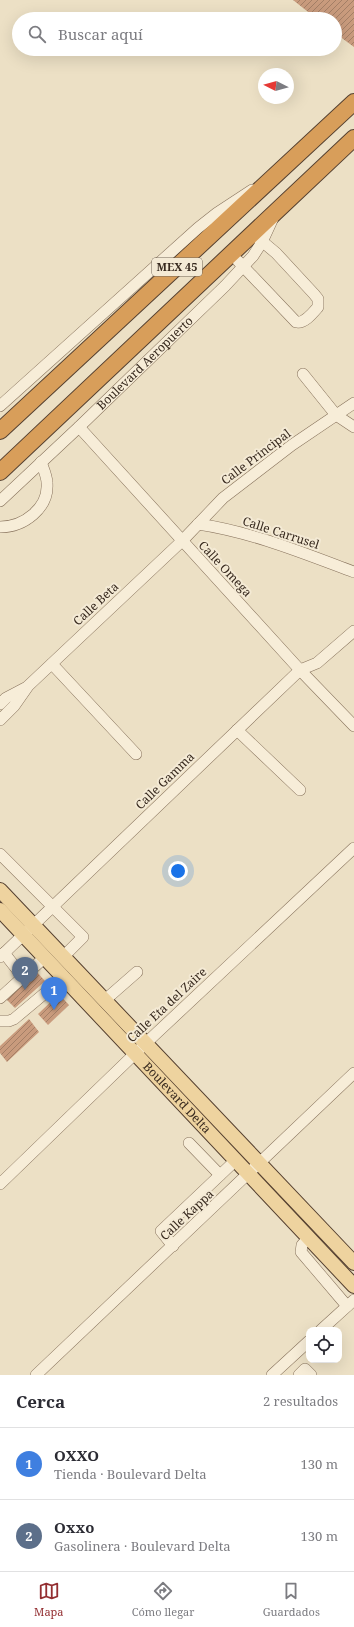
<!DOCTYPE html>
<html lang="es">
<meta charset="utf-8">
<style>
body{margin:0;font-family:"Noto Serif",serif;background:#f7f7f7;color:#2b2b33}
.controls{position:absolute;right:12px;bottom:12px;display:grid;overflow:hidden;border-radius:8px;box-shadow:0 4px 16px #0002}
.controls button{width:36px;height:36px;display:grid;place-items:center;padding:0;border:0;border-bottom:1px solid #e1e1e2;background:#fff;color:#2b2b33;font:20px sans-serif}
.compass{position:absolute;left:258px;top:68px;width:36px;height:36px;border-radius:50%;background:#fff;box-shadow:0 4px 16px #0002;rotate:276deg}
.you{position:absolute;left:178px;top:871px;width:14px;height:14px;margin:-10px;border:3px solid #fff;border-radius:50%;background:#1a73e8;box-shadow:0 0 0 6px #1a73e833}
.badge{display:grid;place-items:center;width:26px;height:26px;border-radius:50%;background:#932e31;color:#fff;font-size:13px;font-weight:700}
.pin{position:absolute;translate:-50% -33px;filter:drop-shadow(0 1px 2px #0008)}
.pin::after{content:'';position:absolute;top:21px;width:14px;height:12px;background:inherit;clip-path:polygon(0 0,100% 0,50% 100%)}
.list{margin:0;padding:0;list-style:none}
h2{display:flex;justify-content:space-between;align-items:center;height:52px;margin:0;padding:0 16px;font-size:17px}
h2 small{font-size:13px;font-weight:400;color:#7c7c81}
.list li{display:grid;grid-template-columns:26px 1fr auto;gap:12px;align-items:center;box-sizing:border-box;height:72px;padding:0 16px;border-top:1px solid #e1e1e2}
.list b{display:block;font-size:15px;white-space:nowrap}
.list p{margin:0;font-size:13px;white-space:nowrap;color:#7c7c81}
.list em{font-size:13px;font-style:normal;color:#7c7c81}
.icon{flex:none;width:22px;height:22px;fill:none;stroke:currentColor;stroke-width:2;stroke-linecap:round;stroke-linejoin:round}
.map{position:relative;flex:none;width:354px;height:1375px;overflow:hidden}
.search{position:absolute;background:#fff;box-shadow:0 4px 16px #0002;left:12px;right:12px;top:12px;height:44px;display:flex;align-items:center;gap:10px;box-sizing:border-box;padding:0 14px;border-radius:22px;color:#7c7c81;font-size:15px}
.sheet{height:196px;background:#fff}
nav{display:flex;justify-content:space-around;align-items:center;box-sizing:border-box;height:56px;border-top:1px solid #e1e1e2;background:#fff;font-size:11px;color:#7c7c81}
nav a{display:grid;justify-items:center;gap:2px}
nav .on{color:#932e31}
.map>svg:first-child{display:block}
</style>
<div class="map">
<svg width="354" height="1375" viewBox="0 0 354 1375">
<defs>
<pattern id="building-hatch" width="6" height="6" patternUnits="userSpaceOnUse"><rect width="6" height="6" fill="#c99b7d"/><path d="M-1 1l2-2M0 6l6-6M5 7l2-2" fill="none" stroke="#a47f66"/></pattern>
</defs>
<rect width="100%" height="100%" fill="#ece0c5"/>
<!-- building -->
<g fill="url(#building-hatch)">
<polygon points="293,0 354,0 354,47 335,33 335,19 317,19"/>
<polygon points="36,971 45,981 15,1008 6,999"/>
<polygon points="59,994 69,1005 48,1025 38,1014"/>
<polygon points="29,1019 39,1032 7,1062 0,1053 0,1046"/>
</g>
<g fill="none" stroke-linecap="round" stroke-linejoin="round">
<defs>
<g id="minor">
<path d="M238 261 296 322C304 324 312 314 318 307V299L314 294 276 253 257 237"/>
<polyline points="303,374 336,415 354,427"/>
<polyline points="0,406 198,228 217,213 252,190"/>
<polyline points="79,427 300,670 354,726"/>
<path id="s1" d="M0 501 79 427 225 286 253 256 262 242 274 216"/>
<path d="M198 524C252 532 303 553 354 572"/>
<path d="M0 527C24 527 49 508 47 483 47 476 43 468 41 462"/>
<polyline points="52,664 136,754"/>
<polyline points="0,704 6,698 25,688"/>
<polyline points="0,720 14,706 28,686 182,541 223,498 292,445 354,403"/>
<polyline points="237,730 300,790"/>
<polyline points="0,854 83,937 64,956"/>
<polyline points="4,953 23,977"/>
<polyline points="0,957 300,670 317,663 354,631"/>
<polyline points="0,998 44,958"/>
<polyline points="105,1000 137,972"/>
<polyline points="0,1021 9,1021 14,1019 63,978"/>
<polyline points="189,1143 220,1175"/>
<polyline points="0,1184 146,1043 354,848"/>
<polyline points="309,1237 302,1245 301,1252 347,1306"/>
<polyline points="173,1246 161,1231 236,1160"/>
<polyline points="321,1330 354,1300"/>
<polyline points="36,1375 354,1073"/>
<polyline points="272,1375 309,1341"/>
<polyline points="299,1375 305,1369 311,1375"/>
</g>
<g id="major">
<polyline points="0,890 354,1263"/>
<path id="s2" d="M0 910 354 1286"/>
</g>
<g id="highway">
<polyline points="0,431 354,102"/>
<polyline points="0,472 354,138"/>
</g>
</defs>
<!-- minor casing -->
<use href="#minor" stroke="#87725c" stroke-width="12"/>
<!-- major casing -->
<use href="#major" stroke="#554030" stroke-width="16"/>
<!-- highway casing -->
<use href="#highway" stroke="#554030" stroke-width="18"/>
<!-- minor -->
<use href="#minor" stroke="#f7edd8" stroke-width="11"/>
<!-- major -->
<use href="#major" stroke="#eed39f" stroke-width="14"/>
<!-- highway -->
<use href="#highway" stroke="#d89e5a" stroke-width="16"/>
</g>
<g text-anchor="middle" stroke-width="4" stroke-linejoin="round" paint-order="stroke">
<!-- shield labels -->
<rect fill="#f4ead5" stroke="#706456" stroke-width="1" x="152" y="258" width="50" height="18" rx="3"/>
<g font-size="11" font-weight="bold" fill="#382a1f">
<text x="177" y="271">MEX 45</text>
</g>
<!-- street labels -->
<g font-size="12" fill="#382a1f" stroke="#f4ead5">
<text dy="4" stroke="none"><textPath href="#s1" startOffset="200">Boulevard Aeropuerto</textPath></text>
<text transform="translate(256 457) rotate(-37)" y="4">Calle Principal</text>
<text transform="translate(281 533) rotate(18)" y="4">Calle Carrusel</text>
<text transform="translate(225 569) rotate(47)" y="4">Calle Omega</text>
<text transform="translate(96 604) rotate(-43)" y="4">Calle Beta</text>
<text transform="translate(165 781) rotate(-44)" y="4">Calle Gamma</text>
<text transform="translate(167 1005) rotate(-43)" y="4">Calle Eta del Zaire</text>
<text dy="4" stroke="none"><textPath href="#s2" startOffset="258">Boulevard Delta</textPath></text>
<text transform="translate(187 1215) rotate(-43)" y="4">Calle Kappa</text>
</g>
</g>
</svg>
<div class="controls">
<button><svg class="icon" aria-label="locate" viewBox="0 0 24 24"><circle cx="12" cy="12" r="6"/><path d="M12 2v4M12 18v4M2 12h4M18 12h4"/></svg></button>
</div>
<svg class="compass" viewBox="-18 -18 36 36"><path d="M0-13l5 13h-10z" fill="#e53935"/><path d="M0 13l5-13h-10z" fill="#7c7c81"/></svg>
<div class="you"></div>
<div class="pin badge" style="left:54px;top:1010px;background:#3f7fe0">1</div>
<div class="pin badge" style="left:25px;top:990px;background:#5c6f8a">2</div>
<div class="search"><svg class="icon" aria-label="search" viewBox="0 0 24 24"><circle cx="10" cy="10" r="6"/><path d="M15 15l6 6"/></svg>Buscar aquí</div>
</div>
<section class="sheet">
<h2>Cerca<small>2 resultados</small></h2>
<ul class="list">
<li><span class="badge" style="background:#3f7fe0">1</span><div><b>OXXO</b><p>Tienda · Boulevard Delta</p></div><em>130 m</em></li>
<li><span class="badge" style="background:#5c6f8a">2</span><div><b>Oxxo</b><p>Gasolinera · Boulevard Delta</p></div><em>130 m</em></li>
</ul>
</section>
<nav>
<a class="on"><svg class="icon" aria-label="map" viewBox="0 0 24 24"><path d="M3 6l6-2 6 2 6-2v14l-6 2-6-2-6 2zM9 4v14M15 6v14"/></svg>Mapa</a>
<a><svg class="icon" aria-label="directions" viewBox="0 0 24 24"><path d="M12 3l9 9-9 9-9-9zM9 14v-3h6M13 9l2 2-2 2"/></svg>Cómo llegar</a>
<a><svg class="icon" aria-label="saved" viewBox="0 0 24 24"><path d="M7 4h10v16l-5-4-5 4z"/></svg>Guardados</a>
</nav>
